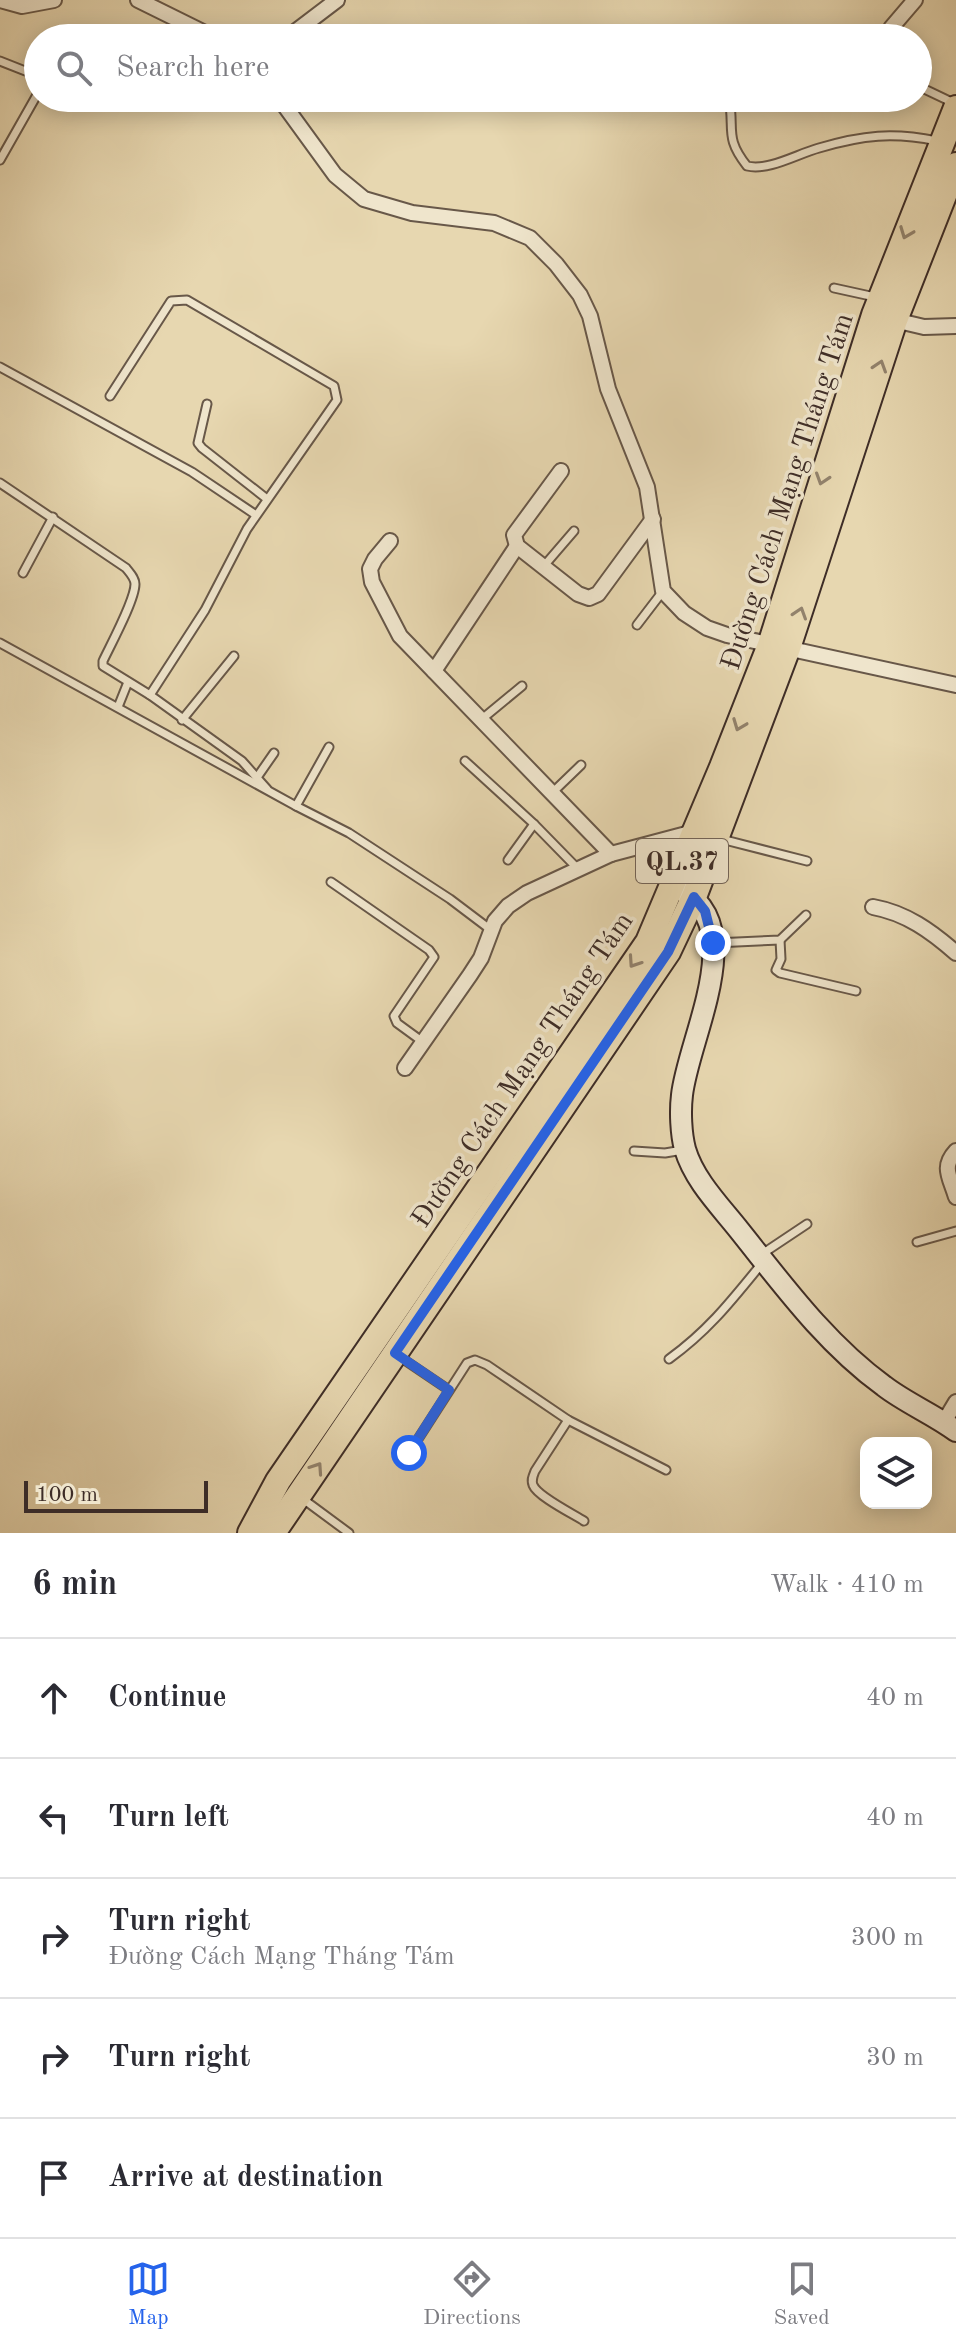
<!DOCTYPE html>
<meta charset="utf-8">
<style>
body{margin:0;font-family:"Old Standard TT",serif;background:#f7f7f7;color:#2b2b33}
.controls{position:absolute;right:24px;bottom:24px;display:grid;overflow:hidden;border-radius:16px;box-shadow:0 4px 20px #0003}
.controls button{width:72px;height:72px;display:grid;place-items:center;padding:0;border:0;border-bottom:2px solid #e1e1e2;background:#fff;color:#2b2b33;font:40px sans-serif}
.scale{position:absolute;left:24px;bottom:20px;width:184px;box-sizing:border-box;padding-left:8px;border:4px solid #3e2d27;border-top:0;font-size:22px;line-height:28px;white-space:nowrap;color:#3e2d27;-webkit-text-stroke:6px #efe5cc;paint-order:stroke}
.stop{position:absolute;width:24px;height:24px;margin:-18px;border:6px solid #2563eb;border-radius:50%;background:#fff}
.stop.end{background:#2563eb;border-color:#fff;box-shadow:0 2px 8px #0008}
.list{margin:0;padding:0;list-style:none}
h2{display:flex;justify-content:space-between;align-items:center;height:104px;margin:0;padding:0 32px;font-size:34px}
h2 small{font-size:26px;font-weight:400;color:#7c7c81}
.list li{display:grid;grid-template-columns:52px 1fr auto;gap:24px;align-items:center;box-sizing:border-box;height:120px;padding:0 32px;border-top:2px solid #e1e1e2}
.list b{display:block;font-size:30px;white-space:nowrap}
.list p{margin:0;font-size:26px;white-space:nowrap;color:#7c7c81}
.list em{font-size:26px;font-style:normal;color:#7c7c81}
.icon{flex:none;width:44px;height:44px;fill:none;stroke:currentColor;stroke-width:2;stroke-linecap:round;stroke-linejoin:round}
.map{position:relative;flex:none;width:956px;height:1533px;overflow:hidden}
.search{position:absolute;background:#fff;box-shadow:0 4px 20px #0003;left:24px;right:24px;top:24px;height:88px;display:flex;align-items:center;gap:20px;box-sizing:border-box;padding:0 28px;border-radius:44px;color:#7c7c81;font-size:30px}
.sheet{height:704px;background:#fff}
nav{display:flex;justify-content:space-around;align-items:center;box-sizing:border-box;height:112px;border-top:2px solid #e1e1e2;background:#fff;font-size:22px;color:#7c7c81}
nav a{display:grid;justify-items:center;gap:4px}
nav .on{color:#2563eb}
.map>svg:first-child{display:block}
</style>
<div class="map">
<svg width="956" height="1533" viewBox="0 0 956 1533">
<rect width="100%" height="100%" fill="#e7d7b0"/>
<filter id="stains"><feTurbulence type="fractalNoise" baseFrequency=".0025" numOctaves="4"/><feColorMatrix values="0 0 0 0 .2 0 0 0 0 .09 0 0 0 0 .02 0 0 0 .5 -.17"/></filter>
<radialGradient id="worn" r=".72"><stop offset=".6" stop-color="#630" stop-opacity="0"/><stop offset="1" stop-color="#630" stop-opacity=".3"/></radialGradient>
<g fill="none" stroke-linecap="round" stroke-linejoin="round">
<defs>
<g id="service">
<polyline points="0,61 38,76"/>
<polyline points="918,86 956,104"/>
<path d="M729 98C735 130 724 137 747 166 769 171 797 154 819 148 863 135 893 132 937 141"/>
<polyline points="0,160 38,93"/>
<polyline points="834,288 875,297"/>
<polyline points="0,367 192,472 256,515"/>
<polyline points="110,396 171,301 187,300 334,386 337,400 247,529 205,610 150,695"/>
<polyline points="207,404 198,443 202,448 267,499"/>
<path d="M0 483 126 568C130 573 135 578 135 584 135 600 111 644 103 661V666L150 695 242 761 267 789"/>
<polyline points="543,567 574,531"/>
<polyline points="23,573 53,517"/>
<polyline points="637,625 663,591"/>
<polyline points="0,643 296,806 349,833 450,899 491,930"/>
<polyline points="118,707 128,682"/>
<polyline points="482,719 522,686"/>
<polyline points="182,720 234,656"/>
<polyline points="465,761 534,824 578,869"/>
<polyline points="258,776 274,753"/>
<polyline points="553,792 581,765"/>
<polyline points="296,806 329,747"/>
<polyline points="721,839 807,861"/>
<polyline points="508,860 534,824"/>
<polyline points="331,882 429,950 434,957 394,1016 397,1023 423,1042"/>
<polyline points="780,940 781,959 776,970 780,973 856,991"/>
<polyline points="715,943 780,940 806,915"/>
<polyline points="634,1151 665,1153 683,1150"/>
<polyline points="917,1242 956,1231"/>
<polyline points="762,1254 807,1224"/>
<polyline points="400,1357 449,1390"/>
<path d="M669 1359C709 1330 732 1300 763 1262"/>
<path d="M568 1420 535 1471C533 1476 531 1480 533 1485 537 1496 573 1514 584 1521"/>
<polyline points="409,1453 467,1363 475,1360 487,1365 568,1420 666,1470"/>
<polyline points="303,1499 349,1533"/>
</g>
<g id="minor">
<polyline points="0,0 22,6 54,0"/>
<polyline points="138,0 215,38"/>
<polyline points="891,28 915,0"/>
<polyline points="287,38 337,0"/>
<polyline points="279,98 335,175 364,199 412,213 494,223 530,238 556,264 580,295 590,316 608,389 647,487 663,591 684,613 707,628 727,635 956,685"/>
<polyline points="890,319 924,327 956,326"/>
<polyline points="561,471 514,535 517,546 578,594 589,598 598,594 653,519"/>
<polyline points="390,541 375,559 370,569 372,582 400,636 611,854"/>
<polyline points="434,671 517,546"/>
<path d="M873 907C906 913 931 931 956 953"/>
<polyline points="405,1068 470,975 481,958 495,921 508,906 527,893 611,854 694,832"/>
<path d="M956 1151C941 1167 950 1177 956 1197"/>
<polyline points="944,1422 956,1402"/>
</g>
<path id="secondary" d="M683 891C749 929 688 1039 682 1095 680 1111 681 1134 685 1149 694 1180 720 1206 739 1230 783 1285 826 1344 884 1386 906 1403 933 1414 956 1431"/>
<g id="primary">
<polyline points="250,1533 278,1481 648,942 722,767 770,645 874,315 956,108"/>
<polyline points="273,1533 668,952 694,897 788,648 895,320 956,165"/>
</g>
</defs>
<!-- service casing -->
<use href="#service" stroke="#685849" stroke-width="11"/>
<!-- minor casing -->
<use href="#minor" stroke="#685849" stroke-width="18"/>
<!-- secondary casing -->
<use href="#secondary" stroke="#3e2d27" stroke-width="24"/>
<!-- primary casing -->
<use href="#primary" stroke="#3e2d27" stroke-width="28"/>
<!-- service -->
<use href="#service" stroke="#efe5cc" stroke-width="7"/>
<!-- minor -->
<use href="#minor" stroke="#efe5cc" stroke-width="14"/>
<!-- secondary -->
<use href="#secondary" stroke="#efe5cc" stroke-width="20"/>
<!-- primary -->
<use href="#primary" stroke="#e7d7b0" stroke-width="24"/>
</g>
<!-- one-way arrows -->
<defs><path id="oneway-chevron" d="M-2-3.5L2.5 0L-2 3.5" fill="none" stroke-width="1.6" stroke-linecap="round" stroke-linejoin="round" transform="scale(2)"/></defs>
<g stroke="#92826c">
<use href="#oneway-chevron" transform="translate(906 233) rotate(111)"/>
<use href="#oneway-chevron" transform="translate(880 366) rotate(-72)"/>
<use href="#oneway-chevron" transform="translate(822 479) rotate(108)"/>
<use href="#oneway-chevron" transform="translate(800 613) rotate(-72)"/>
<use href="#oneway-chevron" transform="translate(739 725) rotate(111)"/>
<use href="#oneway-chevron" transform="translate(634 962) rotate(124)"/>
<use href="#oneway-chevron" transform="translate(317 1468) rotate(-56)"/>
</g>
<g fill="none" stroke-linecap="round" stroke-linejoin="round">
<!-- route -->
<polyline stroke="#2563eb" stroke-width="10" points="409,1453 449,1390 395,1353 668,952 694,897 705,911 713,943"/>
</g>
<g text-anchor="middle" stroke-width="7" stroke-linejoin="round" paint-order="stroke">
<!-- shield labels -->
<rect fill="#efe5cc" stroke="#736458" stroke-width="2" x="636" y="839" width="92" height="44" rx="6"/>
<g font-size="26" font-weight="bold" fill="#3e2d27">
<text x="682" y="870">QL.37</text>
</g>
<!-- street labels -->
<g font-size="28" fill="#3e2d27" stroke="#efe5cc">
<text transform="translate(786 491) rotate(-72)" y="10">Đường Cách Mạng Tháng Tám</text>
<text transform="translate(521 1069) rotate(-56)" y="10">Đường Cách Mạng Tháng Tám</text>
</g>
</g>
<rect width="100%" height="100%" filter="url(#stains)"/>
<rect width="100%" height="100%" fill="url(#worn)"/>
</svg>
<div class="controls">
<button><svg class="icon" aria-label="layers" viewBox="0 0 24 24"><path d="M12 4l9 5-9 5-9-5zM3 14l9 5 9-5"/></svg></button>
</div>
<div class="scale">100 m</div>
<div class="stop" style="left:409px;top:1453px"></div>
<div class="stop end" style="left:713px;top:943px"></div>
<div class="search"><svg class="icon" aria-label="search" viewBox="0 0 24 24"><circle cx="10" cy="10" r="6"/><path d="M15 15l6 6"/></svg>Search here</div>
</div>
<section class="sheet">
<h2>6 min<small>Walk · 410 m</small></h2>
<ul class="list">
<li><svg class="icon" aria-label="ahead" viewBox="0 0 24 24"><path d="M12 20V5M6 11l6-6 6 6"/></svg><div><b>Continue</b></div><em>40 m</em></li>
<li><svg class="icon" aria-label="left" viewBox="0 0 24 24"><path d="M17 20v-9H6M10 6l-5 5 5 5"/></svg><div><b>Turn left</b></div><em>40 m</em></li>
<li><svg class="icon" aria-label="right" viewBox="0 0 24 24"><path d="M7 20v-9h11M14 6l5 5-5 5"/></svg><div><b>Turn right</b><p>Đường Cách Mạng Tháng Tám</p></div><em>300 m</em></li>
<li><svg class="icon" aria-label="right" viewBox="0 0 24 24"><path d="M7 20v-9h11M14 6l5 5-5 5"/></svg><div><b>Turn right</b></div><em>30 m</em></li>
<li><svg class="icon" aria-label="arrive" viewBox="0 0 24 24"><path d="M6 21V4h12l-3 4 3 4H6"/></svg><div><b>Arrive at destination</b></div></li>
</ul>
</section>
<nav>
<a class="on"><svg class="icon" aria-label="map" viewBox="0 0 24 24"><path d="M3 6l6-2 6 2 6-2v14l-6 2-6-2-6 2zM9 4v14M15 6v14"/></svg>Map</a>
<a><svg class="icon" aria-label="directions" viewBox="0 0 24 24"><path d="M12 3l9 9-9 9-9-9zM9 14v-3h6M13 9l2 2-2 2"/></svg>Directions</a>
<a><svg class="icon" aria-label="saved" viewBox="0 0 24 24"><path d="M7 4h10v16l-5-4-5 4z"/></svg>Saved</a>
</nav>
